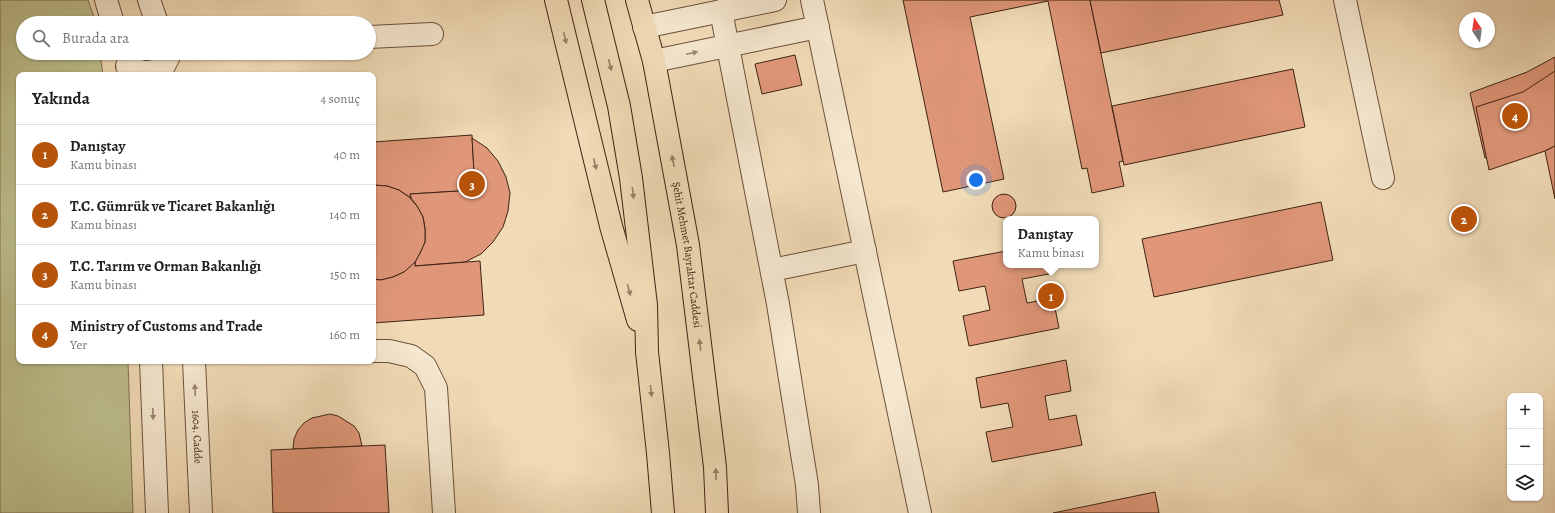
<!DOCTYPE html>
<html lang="tr">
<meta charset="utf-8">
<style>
body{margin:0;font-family:Alegreya,serif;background:#f2f2f2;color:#202124}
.controls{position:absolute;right:12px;bottom:12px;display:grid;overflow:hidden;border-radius:8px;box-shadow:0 1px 3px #0004}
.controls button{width:36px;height:36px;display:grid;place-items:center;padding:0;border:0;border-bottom:1px solid #e0e0e0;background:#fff;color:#202124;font:20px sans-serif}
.compass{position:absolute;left:1459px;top:12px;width:36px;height:36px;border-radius:50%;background:#fff;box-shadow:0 1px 3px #0004;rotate:347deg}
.you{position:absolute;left:976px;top:180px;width:14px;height:14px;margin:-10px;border:3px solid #fff;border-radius:50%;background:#1a73e8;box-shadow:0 0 0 6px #1a73e833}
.badge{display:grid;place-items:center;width:26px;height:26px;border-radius:50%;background:#b45309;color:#fff;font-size:13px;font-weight:700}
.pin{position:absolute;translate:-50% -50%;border:2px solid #fff;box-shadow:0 1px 4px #0006}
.popup{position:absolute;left:1003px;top:216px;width:96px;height:52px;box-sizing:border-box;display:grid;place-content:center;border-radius:8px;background:#fff;filter:drop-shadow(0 1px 3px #0005);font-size:13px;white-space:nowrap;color:#757577}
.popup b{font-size:15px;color:#202124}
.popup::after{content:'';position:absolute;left:50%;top:100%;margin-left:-8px;border:8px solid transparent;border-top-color:#fff}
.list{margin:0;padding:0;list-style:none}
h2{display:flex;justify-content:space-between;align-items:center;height:52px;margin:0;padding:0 16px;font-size:17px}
h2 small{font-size:13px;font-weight:400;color:#757577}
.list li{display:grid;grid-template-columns:26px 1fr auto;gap:12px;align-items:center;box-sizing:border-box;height:60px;padding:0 16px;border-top:1px solid #e0e0e0}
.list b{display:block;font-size:15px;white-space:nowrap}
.list p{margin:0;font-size:13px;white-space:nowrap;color:#757577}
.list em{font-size:13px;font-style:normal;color:#757577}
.icon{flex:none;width:22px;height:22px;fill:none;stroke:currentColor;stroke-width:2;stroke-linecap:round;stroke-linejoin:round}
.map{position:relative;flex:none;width:1555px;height:513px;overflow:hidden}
.search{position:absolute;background:#fff;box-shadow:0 1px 3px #0004;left:16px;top:16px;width:360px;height:44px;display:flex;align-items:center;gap:10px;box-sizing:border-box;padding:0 14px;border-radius:22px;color:#757577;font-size:15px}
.panel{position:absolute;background:#fff;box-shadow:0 1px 3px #0004;left:16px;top:72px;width:360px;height:292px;border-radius:8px}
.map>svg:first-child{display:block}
</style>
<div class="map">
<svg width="1555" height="513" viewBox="0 0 1555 513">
<rect width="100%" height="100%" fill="#f1dbb6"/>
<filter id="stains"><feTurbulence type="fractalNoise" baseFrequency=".005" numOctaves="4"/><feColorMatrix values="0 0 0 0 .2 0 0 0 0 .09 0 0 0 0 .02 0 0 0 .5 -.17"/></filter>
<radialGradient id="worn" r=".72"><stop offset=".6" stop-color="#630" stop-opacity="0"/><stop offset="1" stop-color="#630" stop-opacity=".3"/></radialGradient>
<!-- green -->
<polygon fill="#bdbf8c" stroke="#7e7150" points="0,0 88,0 96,23 23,23 23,53 100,53 103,75 19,75 19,361 128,361 133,513 0,513"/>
<!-- building -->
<g fill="#e09779" stroke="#3e2313">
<polygon points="903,0 1090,0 1123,161 1119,162 1124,186 1092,193 1087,168 1082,169 1048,1 970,17 1004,179 943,192"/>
<polygon points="1090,0 1279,0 1283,15 1101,53"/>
<polygon points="795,55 802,85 762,94 755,64"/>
<polygon points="1555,57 1555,138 1485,158 1470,93 1527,72"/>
<polygon points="1293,69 1305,127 1124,165 1112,106"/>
<polygon points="1555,71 1555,146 1545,151 1489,170 1476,107 1523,92"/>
<polygon points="472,135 475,190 410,194 411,198 399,190 387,186 373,185 373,142"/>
<polygon points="472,138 487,148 498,161 506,177 510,193 508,211 503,227 493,242 481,254 465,262 415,266 415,262 420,253 425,242 425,229 423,217 417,206 411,198 410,194 475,190"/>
<polygon points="1555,146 1555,199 1545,151"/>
<polygon points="373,185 387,186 399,190 409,197 417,206 423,217 425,229 425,242 420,253 414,264 404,272 393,277 381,280 373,279"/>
<circle cx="1004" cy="206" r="12"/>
<polygon points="1321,202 1333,260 1154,297 1142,239"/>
<polygon points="1006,251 1006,265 1047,265 1049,274 1022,279 1027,303 1053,298 1059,328 969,346 963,316 990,310 985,286 959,291 953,261"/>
<polygon points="480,261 484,315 373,323 373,279 381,280 393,277 404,272 415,262 415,266"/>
<polygon points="1066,360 1071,391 1045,396 1049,420 1076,415 1082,445 992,462 986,432 1013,427 1008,403 981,408 976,378"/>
<polygon points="330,414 338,416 354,426 359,433 362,446 293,449 294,439 298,430 304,423 312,418"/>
<polygon points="385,445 389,513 273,513 271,450"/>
<polygon points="1155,492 1159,513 1053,513"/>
</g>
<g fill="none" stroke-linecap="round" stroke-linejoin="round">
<defs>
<g id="minor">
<polyline points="106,0 113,23"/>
<polyline points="149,0 157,23"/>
<polyline points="812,0 920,513"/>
<polyline points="1345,0 1383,178"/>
<polyline points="721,11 778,304 807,485 809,513"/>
<polyline points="644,27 775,0"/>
<polyline points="369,37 432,34"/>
<polyline points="654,61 818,27"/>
<path d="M127 66C142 73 147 74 163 68L169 56"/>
<polyline points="772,270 865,251"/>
<polyline points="373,351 389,351 411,356 425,366 436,388 444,513"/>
<polyline points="151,361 157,513"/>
<path id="s1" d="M194 361 201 513"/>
</g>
<g id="major">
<polyline points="556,0 611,226 638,320"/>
<polyline points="593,0 619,106 631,178 646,305 647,352 658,453 663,513"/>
<path id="s2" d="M637 0 654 61 688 245 715 467 717 513"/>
</g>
</defs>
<!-- minor casing -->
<use href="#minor" stroke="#6b513c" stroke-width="24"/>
<!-- major casing -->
<use href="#major" stroke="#3e2313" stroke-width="24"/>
<!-- minor -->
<use href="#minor" stroke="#f6e8d0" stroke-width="22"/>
<!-- major -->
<use href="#major" stroke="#f1dbb6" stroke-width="22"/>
</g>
<!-- one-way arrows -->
<defs><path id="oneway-solid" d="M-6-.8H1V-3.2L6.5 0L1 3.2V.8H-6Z"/></defs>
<g fill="#987f64">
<use href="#oneway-solid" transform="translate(565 38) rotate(76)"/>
<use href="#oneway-solid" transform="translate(610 65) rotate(76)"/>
<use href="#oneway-solid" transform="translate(673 161) rotate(-101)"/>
<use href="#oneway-solid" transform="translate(595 164) rotate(76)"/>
<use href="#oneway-solid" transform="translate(633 193) rotate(83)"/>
<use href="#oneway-solid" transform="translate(629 290) rotate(74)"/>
<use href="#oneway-solid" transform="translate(700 345) rotate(-97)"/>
<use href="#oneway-solid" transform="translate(651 391) rotate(84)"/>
<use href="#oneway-solid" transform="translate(716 474) rotate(-92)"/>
</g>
<g fill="#9a8672">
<use href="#oneway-solid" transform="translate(692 53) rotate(-12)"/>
<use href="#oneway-solid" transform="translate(195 390) rotate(-93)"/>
<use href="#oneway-solid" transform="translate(153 414) rotate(88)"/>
</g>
<g text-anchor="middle" stroke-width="3" stroke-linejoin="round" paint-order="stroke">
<!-- street labels -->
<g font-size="11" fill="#3e2313" stroke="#f6e8d0">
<text dy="4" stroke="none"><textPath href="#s2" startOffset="260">Şehit Mehmet Bayraktar Caddesi</textPath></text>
<text dy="4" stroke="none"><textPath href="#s1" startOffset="76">1604. Cadde</textPath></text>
</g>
</g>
<rect width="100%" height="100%" filter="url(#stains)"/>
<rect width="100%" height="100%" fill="url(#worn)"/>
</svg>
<div class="controls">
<button>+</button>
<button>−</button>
<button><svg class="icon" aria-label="layers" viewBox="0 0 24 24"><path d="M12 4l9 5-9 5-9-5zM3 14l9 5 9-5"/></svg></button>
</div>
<svg class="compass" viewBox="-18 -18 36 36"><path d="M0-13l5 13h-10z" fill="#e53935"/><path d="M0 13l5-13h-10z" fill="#757577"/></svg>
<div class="you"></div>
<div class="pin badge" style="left:1051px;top:296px">1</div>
<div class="popup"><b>Danıştay</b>Kamu binası</div>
<div class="pin badge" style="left:1464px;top:219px">2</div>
<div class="pin badge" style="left:472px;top:184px">3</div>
<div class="pin badge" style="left:1515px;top:116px">4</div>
<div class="search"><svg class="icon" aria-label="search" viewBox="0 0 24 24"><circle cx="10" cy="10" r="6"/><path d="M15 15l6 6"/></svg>Burada ara</div>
<section class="panel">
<h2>Yakında<small>4 sonuç</small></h2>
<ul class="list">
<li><span class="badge">1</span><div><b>Danıştay</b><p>Kamu binası</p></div><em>40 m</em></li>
<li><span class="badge">2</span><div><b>T.C. Gümrük ve Ticaret Bakanlığı</b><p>Kamu binası</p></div><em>140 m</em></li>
<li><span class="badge">3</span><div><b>T.C. Tarım ve Orman Bakanlığı</b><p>Kamu binası</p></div><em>150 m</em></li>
<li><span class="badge">4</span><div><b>Ministry of Customs and Trade</b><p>Yer</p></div><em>160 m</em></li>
</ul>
</section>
</div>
